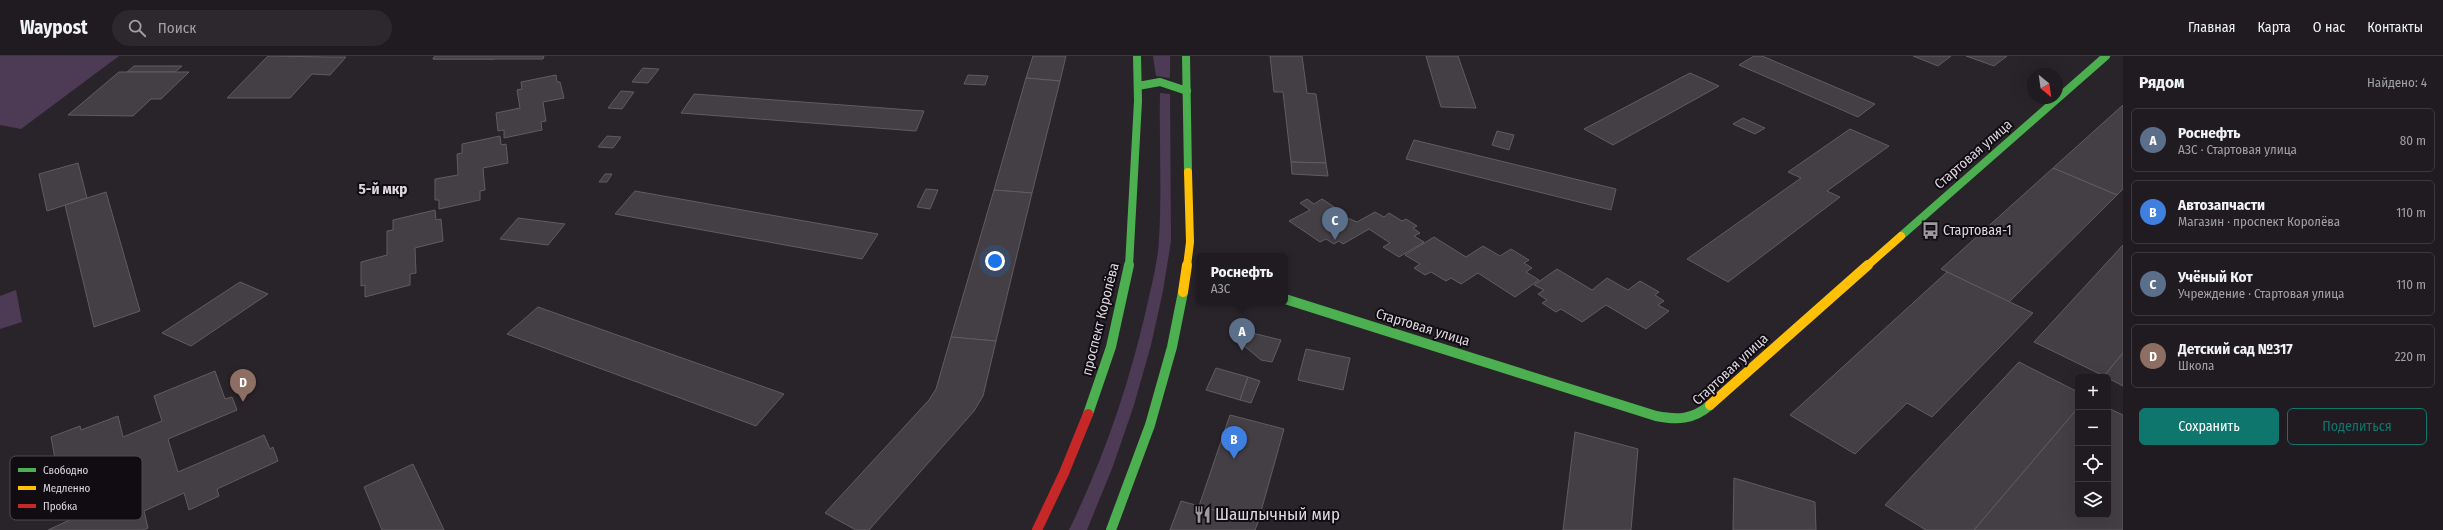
<!DOCTYPE html>
<html lang="ru">
<meta charset="utf-8">
<style>
body{margin:0;font-family:"Fira Sans Condensed",sans-serif;background:#2c282d;color:#f1f3f6}
.controls{position:absolute;right:12px;bottom:12px;display:grid;overflow:hidden;border-radius:6px;box-shadow:0 4px 16px #0002}
.controls button{width:36px;height:36px;display:grid;place-items:center;padding:0;border:0;border-bottom:1px solid #3c393e;background:#1f1b20;color:#f1f3f6;font:20px sans-serif}
.compass{position:absolute;left:2027px;top:12px;width:36px;height:36px;border-radius:50%;background:#1f1b20;box-shadow:0 4px 16px #0002;rotate:151deg}
.you{position:absolute;left:995px;top:205px;width:14px;height:14px;margin:-10px;border:3px solid #fff;border-radius:50%;background:#1a73e8;box-shadow:0 0 0 6px #1a73e833}
.badge{display:grid;place-items:center;width:26px;height:26px;border-radius:50%;background:#0f766e;color:#fff;font-size:13px;font-weight:700}
.pin{position:absolute;translate:-50% -33px;filter:drop-shadow(0 1px 2px #0008)}
.pin::after{content:'';position:absolute;top:21px;width:14px;height:12px;background:inherit;clip-path:polygon(0 0,100% 0,50% 100%)}
.popup{position:absolute;left:1196px;top:197px;width:92px;height:52px;box-sizing:border-box;display:grid;place-content:center;border-radius:6px;background:#1f1b20;filter:drop-shadow(0 1px 3px #0005);font-size:13px;white-space:nowrap;color:#a1a1a5}
.popup b{font-size:15px;color:#f1f3f6}
.popup::after{content:'';position:absolute;left:50%;top:100%;margin-left:-8px;border:8px solid transparent;border-top-color:#1f1b20}
.list{margin:0;padding:0;list-style:none}
h2{display:flex;justify-content:space-between;align-items:center;height:52px;margin:0;padding:0 16px;font-size:17px}
h2 small{font-size:13px;font-weight:400;color:#a1a1a5}
.list li{display:grid;grid-template-columns:26px 1fr auto;gap:12px;align-items:center;box-sizing:border-box;height:64px;margin:0 8px 8px;padding:0 8px;border:1px solid #3c393e;border-radius:6px}
.list b{display:block;font-size:15px;white-space:nowrap}
.list p{margin:0;font-size:13px;white-space:nowrap;color:#a1a1a5}
.list em{font-size:13px;font-style:normal;color:#a1a1a5}
.actions{display:flex;gap:8px;padding:12px 16px}
.actions a{flex:1;padding:9px 0;border:1px solid #0f766e;border-radius:6px;text-align:center;font-size:14px;color:#0f766e}
.actions .main{background:#0f766e;color:#fff}
.icon{flex:none;width:22px;height:22px;fill:none;stroke:currentColor;stroke-width:2;stroke-linecap:round;stroke-linejoin:round}
.map{position:relative;flex:none;width:2123px;height:474px;overflow:hidden}
header{display:flex;align-items:center;gap:24px;box-sizing:border-box;height:56px;padding:0 20px;background:#1f1b20;border-bottom:1px solid #3c393e}
header strong{font-size:19px}
nav{display:flex;gap:22px;margin-inline-start:auto;font-size:14px}
.search{width:280px;height:36px;background:#2c282d;display:flex;align-items:center;gap:10px;box-sizing:border-box;padding:0 14px;border-radius:22px;color:#a1a1a5;font-size:15px}
main{display:flex}
aside{flex:1;background:#1f1b20}
.map>svg:first-child{display:block}
</style>
<header>
<strong>Waypost</strong>
<div class="search"><svg class="icon" aria-label="search" viewBox="0 0 24 24"><circle cx="10" cy="10" r="6"/><path d="M15 15l6 6"/></svg>Поиск</div>
<nav><a>Главная</a><a>Карта</a><a>О нас</a><a>Контакты</a></nav>
</header>
<main>
<div class="map">
<svg width="2123" height="474" viewBox="0 0 2123 474">
<rect width="100%" height="100%" fill="#29242a"/>
<!-- green -->
<g fill="#4d3a54">
<polygon points="0,0 119,0 21,73 0,69"/>
<polygon points="1153,0 1170,0 1170,22 1156,20"/>
<path d="M1160 37 1170 38 1171 185 1163 235 1151 289 1134 349 1113 410 1087 474H1069C1103 404 1129 329 1146 254 1151 231 1158 206 1159 183 1162 134 1159 85 1160 37Z"/>
<polygon points="16,234 22,266 0,273 0,240"/>
</g>
<!-- building -->
<g fill="#433f44" stroke="#605c62">
<polygon points="268,0 329,1 346,1 330,19 312,18 290,42 227,42"/>
<polygon points="435,0 495,0 494,3 433,3"/>
<polygon points="435,0 544,0 543,3 433,3"/>
<polygon points="1033,0 1066,0 1060,25 1026,22"/>
<polygon points="1270,0 1302,0 1307,37 1316,38 1326,107 1291,106 1283,36 1274,36"/>
<polygon points="1426,0 1458,0 1476,52 1441,51"/>
<polygon points="1754,0 1762,0 1875,48 1858,61 1739,9"/>
<polygon points="1913,0 1951,0 1938,10"/>
<polygon points="1966,0 2007,0 1994,10"/>
<polygon points="134,10 182,10 175,16 127,16"/>
<polygon points="643,12 659,13 648,27 632,26"/>
<polygon points="119,16 189,16 161,43 151,43 133,60 68,59"/>
<polygon points="1690,17 1719,30 1613,89 1584,73"/>
<polygon points="556,19 557,26 560,26 564,42 543,46 546,65 541,66 542,74 504,82 504,74 498,75 496,57 520,52 517,34 522,33 521,26"/>
<polygon points="968,19 988,20 985,29 964,28"/>
<polygon points="1026,22 1060,25 1032,137 994,134"/>
<polygon points="621,35 634,36 622,53 608,52"/>
<polygon points="694,38 924,55 916,75 681,57"/>
<polygon points="2123,49 2123,133 2117,139 2053,112"/>
<polygon points="1743,62 1765,72 1755,78 1733,68"/>
<polygon points="1850,73 1889,90 1827,135 1840,141 1728,226 1687,203 1801,122 1788,116"/>
<polygon points="1497,75 1514,79 1509,94 1492,89"/>
<polygon points="500,80 501,89 506,88 508,107 483,112 485,134 480,135 480,144 439,153 439,144 435,144 435,123 458,119 457,98 462,97 462,88"/>
<polygon points="607,80 621,81 613,92 598,91"/>
<polygon points="1414,84 1616,133 1611,154 1406,103"/>
<polygon points="1291,106 1326,107 1328,120 1292,118"/>
<polygon points="78,107 87,142 47,155 39,118"/>
<polygon points="2053,112 2117,139 2009,246 1941,213"/>
<polygon points="605,118 612,118 607,126 599,126"/>
<polygon points="926,133 938,134 930,153 917,151"/>
<polygon points="994,134 1032,137 996,285 951,281"/>
<polygon points="635,135 878,178 862,203 615,158"/>
<polygon points="106,136 140,255 94,271 65,149"/>
<polygon points="1307,143 1314,148 1322,143 1342,156 1338,158 1357,166 1375,156 1384,161 1389,157 1402,165 1406,163 1417,170 1413,172 1420,177 1414,180 1424,186 1399,201 1383,191 1390,187 1369,173 1343,188 1339,185 1334,188 1326,183 1320,186 1289,165 1310,154 1300,147"/>
<polygon points="435,154 436,164 441,163 443,185 415,192 416,217 410,218 410,229 365,241 365,229 361,230 361,206 387,199 387,175 393,174 393,164"/>
<polygon points="518,162 565,168 548,189 500,183"/>
<polygon points="1434,181 1466,201 1483,190 1500,200 1511,193 1529,204 1524,207 1532,212 1526,216 1539,224 1515,241 1478,217 1461,228 1451,222 1446,225 1431,216 1425,219 1414,212 1420,208 1405,199"/>
<polygon points="2123,189 2123,297 2104,320 2034,286"/>
<polygon points="1557,213 1592,234 1607,222 1628,234 1640,225 1659,236 1655,239 1664,245 1658,249 1669,255 1646,273 1606,249 1582,266 1561,253 1556,256 1542,247 1547,244 1538,238 1544,234 1534,229"/>
<polygon points="1947,216 2033,257 1932,361 1907,347 1855,398 1790,359"/>
<polygon points="240,226 268,238 191,290 162,277"/>
<polygon points="538,251 784,338 756,370 507,278"/>
<polygon points="1240,274 1281,284 1272,306 1261,304 1236,283"/>
<polygon points="951,281 996,285 983,340 974,355 869,474 856,474 825,457 929,344 936,333"/>
<polygon points="1306,293 1350,302 1343,334 1298,324"/>
<polygon points="2123,297 2123,330 2104,320"/>
<polygon points="2019,306 2078,336 2078,352 1974,474 1926,474 1885,449"/>
<polygon points="1216,312 1248,321 1240,344 1206,334"/>
<polygon points="215,315 225,343 232,341 237,354 168,383 178,416 264,379 270,393 273,391 278,405 217,433 219,440 189,454 184,437 144,455 148,472 143,474 48,474 137,433 128,400 51,433 48,417 57,413 51,381 80,370 81,374 118,360 123,381 162,365 154,340"/>
<polygon points="1248,321 1260,325 1251,347 1240,344"/>
<polygon points="2078,352 2078,459 2108,459 2108,352 2123,359 2123,474 1974,474"/>
<polygon points="1230,359 1284,373 1258,466 1199,450"/>
<polygon points="1575,376 1638,393 1631,474 1563,474"/>
<polygon points="413,408 444,474 382,474 364,431"/>
<polygon points="1734,422 1815,446 1816,474 1733,474"/>
<polygon points="1181,445 1258,466 1255,474 1170,474"/>
</g>
<g fill="none" stroke-linecap="round" stroke-linejoin="round">
<!-- fast-far1 -->
<g stroke="#4caf50" stroke-width="8">
<polyline points="1186,0 1188,116"/>
<polyline points="1138,30 1160,26 1187,35"/>
<polyline points="1901,180 2106,0"/>
<polyline points="1129,210 1138,45 1137,0"/>
</g>
<!-- fast -->
<g stroke="#4caf50" stroke-width="10">
<path d="M1285 243 1656 360C1677 364 1693 364 1710 349"/>
<polyline points="1088,358 1111,291 1129,209"/>
<polyline points="1111,474 1150,369 1172,291 1183,236"/>
</g>
<!-- slow-far1 -->
<g stroke="#ffc107" stroke-width="8">
<polyline points="1187,210 1190,186 1188,116"/>
<polyline points="1867,210 1901,180"/>
</g>
<!-- slow -->
<g stroke="#ffc107" stroke-width="10">
<polyline points="1183,236 1187,209"/>
<polyline points="1710,349 1868,209"/>
</g>
<!-- jam -->
<polyline stroke="#c62828" stroke-width="10" points="1037,474 1064,417 1088,358"/>
</g>
<!-- icons -->
<defs>
<symbol id="bus-bare" viewBox="-9 -9 18 18"><path d="M-5-6H5V4H4V6H2V4H-2V6H-4V4H-5ZM-3.5-4V0h7V-4ZM-3.5 1.2v1.5H-2V1.2ZM2 1.2v1.5H3.5V1.2Z" fill="#9f98a0" stroke="#100c12" stroke-width="2.5" paint-order="stroke"/></symbol>
<symbol id="restaurant-bare" viewBox="-9 -9 18 18"><path d="M-5-6h1v4h1v-4h1v4h1v-4h1v5L-1.5 .5V6h-2V.5L-5-1ZM5-6V6H3V1.5H1.5Q1.5-4 5-6Z" fill="#9f98a0" stroke="#100c12" stroke-width="2.5" paint-order="stroke"/></symbol>
</defs>
<g fill-rule="evenodd">
<use href="#bus-bare" x="1918" y="162" width="25" height="25"/>
<use href="#restaurant-bare" x="1190" y="446" width="25" height="25"/>
</g>
<g text-anchor="middle" stroke-width="4" stroke-linejoin="round" paint-order="stroke">
<!-- street labels -->
<g font-size="14" fill="#ded7e0" stroke="#100c12">
<text transform="translate(1973 98) rotate(-41)" y="5">Стартовая улица</text>
<text transform="translate(1100 263) rotate(-76)" y="5">проспект Королёва</text>
<text transform="translate(1423 271) rotate(17)" y="5">Стартовая улица</text>
<text transform="translate(1730 313) rotate(-43)" y="5">Стартовая улица</text>
</g>
<!-- poi labels -->
<g font-size="14" fill="#ded7e0" stroke="#100c12" text-anchor="start">
<text x="1943" y="179">Стартовая-1</text>
</g>
<!-- neighbourhood labels -->
<g font-size="15" font-weight="bold" fill="#ded7e0" stroke="#100c12">
<text x="383" y="138">5-й мкр</text>
</g>
<!-- near-poi labels -->
<g font-size="17" fill="#ded7e0" stroke="#100c12" text-anchor="start">
<text x="1215" y="464">Шашлычный мир</text>
</g>
</g>
<!-- legend -->
<rect x="10" y="400" width="132" height="64" rx="6" fill="#100c12" stroke="#4e4950" stroke-width="1"/>
<rect x="18" y="412" width="18" height="4" fill="#4caf50"/>
<rect x="18" y="430" width="18" height="4" fill="#ffc107"/>
<rect x="18" y="448" width="18" height="4" fill="#c62828"/>
<g font-size="11" fill="#ded7e0">
<text x="43" y="418">Свободно</text>
<text x="43" y="436">Медленно</text>
<text x="43" y="454">Пробка</text>
</g>
</svg>
<div class="controls">
<button>+</button>
<button>−</button>
<button><svg class="icon" aria-label="locate" viewBox="0 0 24 24"><circle cx="12" cy="12" r="6"/><path d="M12 2v4M12 18v4M2 12h4M18 12h4"/></svg></button>
<button><svg class="icon" aria-label="layers" viewBox="0 0 24 24"><path d="M12 4l9 5-9 5-9-5zM3 14l9 5 9-5"/></svg></button>
</div>
<svg class="compass" viewBox="-18 -18 36 36"><path d="M0-13l5 13h-10z" fill="#e53935"/><path d="M0 13l5-13h-10z" fill="#a1a1a5"/></svg>
<div class="you"></div>
<div class="pin badge" style="left:1242px;top:295px;background:#5c6f8a">A</div>
<div class="popup"><b>Роснефть</b>АЗС</div>
<div class="pin badge" style="left:1234px;top:403px;background:#3f7fe0">B</div>
<div class="pin badge" style="left:1335px;top:184px;background:#5c6f8a">C</div>
<div class="pin badge" style="left:243px;top:346px;background:#8d6e63">D</div>
</div>
<aside>
<h2>Рядом<small>Найдено: 4</small></h2>
<ul class="list">
<li><span class="badge" style="background:#5c6f8a">A</span><div><b>Роснефть</b><p>АЗС · Стартовая улица</p></div><em>80 m</em></li>
<li><span class="badge" style="background:#3f7fe0">B</span><div><b>Автозапчасти</b><p>Магазин · проспект Королёва</p></div><em>110 m</em></li>
<li><span class="badge" style="background:#5c6f8a">C</span><div><b>Учёный Кот</b><p>Учреждение · Стартовая улица</p></div><em>110 m</em></li>
<li><span class="badge" style="background:#8d6e63">D</span><div><b>Детский сад №317</b><p>Школа</p></div><em>220 m</em></li>
</ul>
<div class="actions"><a class="main">Сохранить</a><a>Поделиться</a></div>
</aside>
</main>
